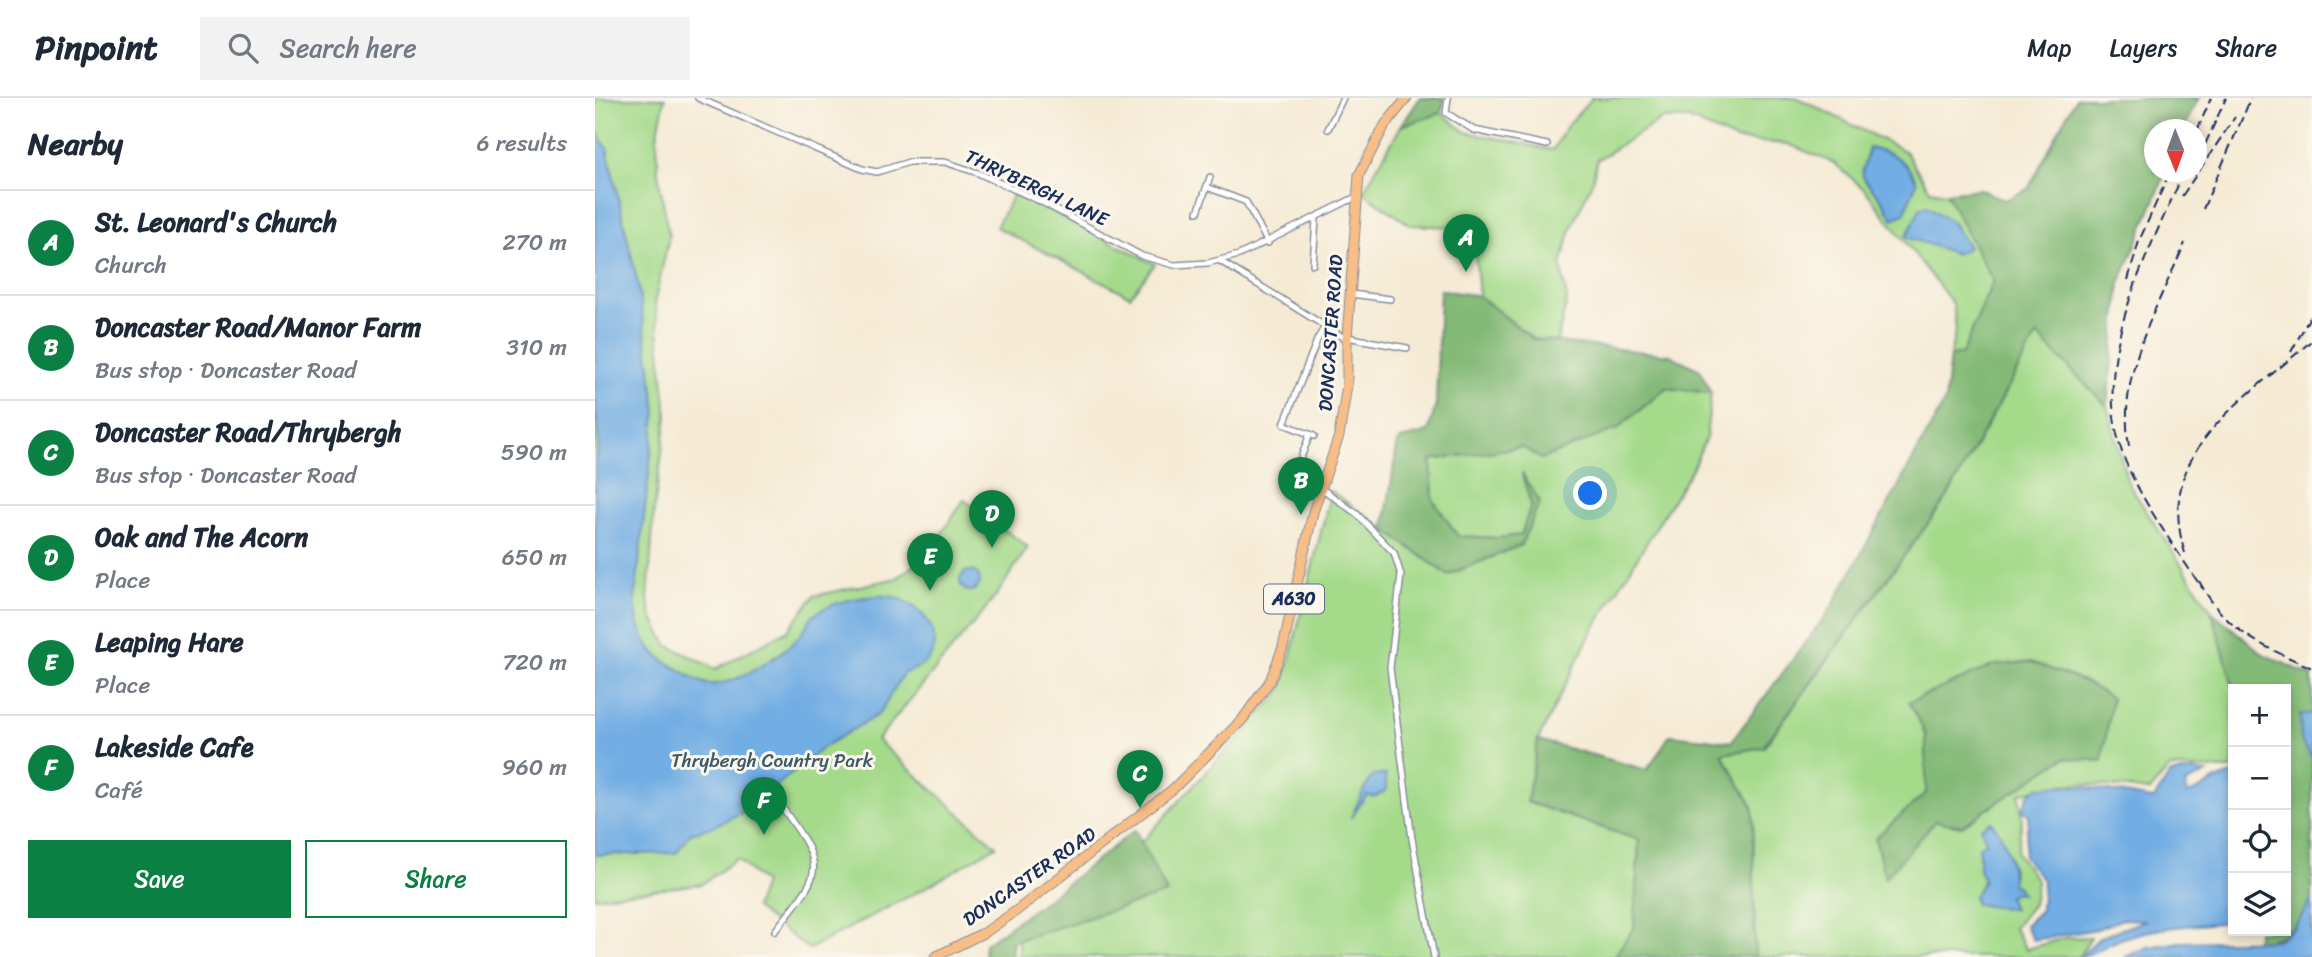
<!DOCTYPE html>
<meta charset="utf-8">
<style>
body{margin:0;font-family:Sriracha,sans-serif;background:#f2f2f3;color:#1f2937}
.controls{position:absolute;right:21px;bottom:21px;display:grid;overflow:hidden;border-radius:0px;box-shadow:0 4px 10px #0003}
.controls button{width:63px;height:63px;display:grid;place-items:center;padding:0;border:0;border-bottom:2px solid #e0e1e3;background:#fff;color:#1f2937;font:35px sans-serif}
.compass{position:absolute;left:1549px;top:21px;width:63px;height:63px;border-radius:50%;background:#fff;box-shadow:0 4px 10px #0003;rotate:179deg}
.you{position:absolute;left:996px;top:396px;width:24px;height:24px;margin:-18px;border:5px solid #fff;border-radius:50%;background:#1a73e8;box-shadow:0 0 0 10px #1a73e833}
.badge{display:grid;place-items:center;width:46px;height:46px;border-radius:50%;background:#0b8043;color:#fff;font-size:23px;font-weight:700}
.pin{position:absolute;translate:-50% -58px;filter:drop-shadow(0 2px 4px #0008)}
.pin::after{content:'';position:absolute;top:37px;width:24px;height:21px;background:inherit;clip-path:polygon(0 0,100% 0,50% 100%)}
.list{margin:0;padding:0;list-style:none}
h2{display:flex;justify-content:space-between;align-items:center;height:91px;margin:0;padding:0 28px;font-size:30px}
h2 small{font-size:23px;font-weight:400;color:#747a83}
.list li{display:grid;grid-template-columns:46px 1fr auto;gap:21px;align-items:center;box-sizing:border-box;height:105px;padding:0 28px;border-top:2px solid #e0e1e3}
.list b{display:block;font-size:26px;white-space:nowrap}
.list p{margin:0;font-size:23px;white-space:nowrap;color:#747a83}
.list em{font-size:23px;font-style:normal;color:#747a83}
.actions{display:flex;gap:14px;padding:21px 28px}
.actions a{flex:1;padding:16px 0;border:2px solid #0b8043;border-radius:0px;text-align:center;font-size:24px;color:#0b8043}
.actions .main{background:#0b8043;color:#fff}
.icon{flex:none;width:38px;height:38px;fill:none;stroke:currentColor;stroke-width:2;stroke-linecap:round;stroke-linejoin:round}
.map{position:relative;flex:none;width:1717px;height:859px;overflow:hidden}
header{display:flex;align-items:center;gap:42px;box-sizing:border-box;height:98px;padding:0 35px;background:#fff;border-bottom:2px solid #e0e1e3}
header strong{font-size:33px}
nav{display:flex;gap:38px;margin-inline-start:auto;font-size:24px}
.search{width:490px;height:63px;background:#f2f2f3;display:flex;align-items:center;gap:18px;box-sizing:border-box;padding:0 24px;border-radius:0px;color:#747a83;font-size:26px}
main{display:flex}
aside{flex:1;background:#fff}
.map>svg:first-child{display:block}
</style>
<header>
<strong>Pinpoint</strong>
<div class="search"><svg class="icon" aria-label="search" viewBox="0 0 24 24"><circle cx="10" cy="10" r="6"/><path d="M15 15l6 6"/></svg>Search here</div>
<nav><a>Map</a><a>Layers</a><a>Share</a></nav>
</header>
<main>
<aside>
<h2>Nearby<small>6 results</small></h2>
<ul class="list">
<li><span class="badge">A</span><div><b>St. Leonard's Church</b><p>Church</p></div><em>270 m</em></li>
<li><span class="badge">B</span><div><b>Doncaster Road/Manor Farm</b><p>Bus stop · Doncaster Road</p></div><em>310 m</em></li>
<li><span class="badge">C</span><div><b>Doncaster Road/Thrybergh</b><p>Bus stop · Doncaster Road</p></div><em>590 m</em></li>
<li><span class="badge">D</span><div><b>Oak and The Acorn</b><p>Place</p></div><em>650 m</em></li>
<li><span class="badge">E</span><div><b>Leaping Hare</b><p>Place</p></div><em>720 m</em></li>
<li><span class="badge">F</span><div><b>Lakeside Cafe</b><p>Café</p></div><em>960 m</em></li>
</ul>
<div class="actions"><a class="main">Save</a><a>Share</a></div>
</aside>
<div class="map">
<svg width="1717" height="859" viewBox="0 0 1717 859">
<rect width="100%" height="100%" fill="#fbf7ec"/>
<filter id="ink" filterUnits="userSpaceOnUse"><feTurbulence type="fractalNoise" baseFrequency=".0143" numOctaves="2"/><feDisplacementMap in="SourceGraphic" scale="14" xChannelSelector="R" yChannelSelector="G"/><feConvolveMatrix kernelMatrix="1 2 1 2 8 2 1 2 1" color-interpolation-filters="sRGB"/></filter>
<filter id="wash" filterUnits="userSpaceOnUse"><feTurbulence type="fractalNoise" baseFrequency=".00686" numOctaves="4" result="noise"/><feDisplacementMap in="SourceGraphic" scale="28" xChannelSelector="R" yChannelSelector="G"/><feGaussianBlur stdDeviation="1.57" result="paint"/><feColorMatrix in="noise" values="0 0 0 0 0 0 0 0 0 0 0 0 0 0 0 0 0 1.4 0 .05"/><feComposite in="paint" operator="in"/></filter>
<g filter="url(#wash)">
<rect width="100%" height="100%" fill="#f5ebd5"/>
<!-- green -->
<g fill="#a5da8b" stroke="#608474" stroke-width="2" fill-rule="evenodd">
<polygon points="0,0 70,0 62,39 63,75 74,139 60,202 72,319 59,411 53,501 57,519 72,547 121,571 193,532 219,498 302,480 332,457 369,402 433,449 401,498 282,642 401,748 330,790 214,851 160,810 169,785 142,761 107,786 0,799"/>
<polygon points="997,0 1203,0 1310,53 1335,92 1351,95 1398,183 1367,257 1355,258 1361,231 1358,206 1270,92 1239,65 1193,46 1141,42 1094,21 1067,21 1002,62 997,84 976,131 966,167 972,202 962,244 938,241 884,198 878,130 815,127 768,94 806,28 846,15 871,34 958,52 971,29"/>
<polygon points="419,95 560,166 535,198 401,129"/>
<path d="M1442 237 1512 308 1533 385 1617 514 1639 591 1638 671 1574 670 1555 693C1510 687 1468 680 1424 696L1427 721 1422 755 1442 783 1438 806 1419 830 1431 851 1470 840 1496 839 1484 859H1160L1158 709 1127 656 1169 649 1351 401ZM1315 604 1469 660 1367 728 1340 723 1290 779 1280 740 1331 695V637ZM1391 744 1410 749 1418 771 1417 787 1426 795 1420 794 1413 799 1418 811 1383 791 1389 782 1384 771V749Z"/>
<polygon points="1071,290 1116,295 1111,340 1098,369 995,537 943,642 932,704 1044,742 1039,830 1019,859 424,859 424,836 540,751 687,592 736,393 853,477 926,447 939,402 927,374 936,407 926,437 902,440 863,438 838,402 836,362 1022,331"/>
</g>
<!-- forest -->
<g fill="#84ba77" stroke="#50746a" stroke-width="2">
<polygon points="825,0 850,0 846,15 806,28"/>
<polygon points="1481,0 1604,0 1588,31 1560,32 1560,74 1571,74 1525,185 1512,308 1442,237 1351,401 1168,649 1127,656 1158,709 1160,859 1019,859 1039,830 1044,742 932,704 943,642 1052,672 1075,637 1136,644 1237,509 1350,303 1355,258 1367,256 1398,183 1351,95 1384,91 1410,102 1433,91"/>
<polygon points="845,192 884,198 938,241 1075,257 1105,272 1116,295 1071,290 1022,331 946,361 927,349 836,362 838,402 863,438 902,440 926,437 936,407 927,376 945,404 926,447 853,477 789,431 803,342 833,334 841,307"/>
<path d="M1617 514 1668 556 1717 578V802C1700 830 1693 841 1660 844L1663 833H1691V591H1639Z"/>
<polygon points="1436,564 1488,583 1517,600 1507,663 1469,660 1367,728 1340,723 1290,780 1280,740 1331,695 1331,637 1314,604 1399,567"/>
<polygon points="540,732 572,795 417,844 418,859 389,859 390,846 451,802"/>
</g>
<!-- water -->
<g fill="#72ade3" stroke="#466ea0" stroke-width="2">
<path d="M0 32 12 50 43 187 61 312 40 501C41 528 50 553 76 567 87 573 98 581 109 585 134 593 186 557 203 540 209 533 212 524 218 518 233 504 264 499 284 498 328 494 370 559 309 575L284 616 230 648 152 712 117 729 96 735 81 755 0 757V371L4 345 0 297Z"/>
<path d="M1274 50C1297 52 1312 63 1322 84L1309 116 1298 121C1293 113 1288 103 1282 96 1262 75 1266 78 1274 50Z"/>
<polygon points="1332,108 1356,123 1374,149 1362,156 1311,139 1326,109"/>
<circle cx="375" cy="483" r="10"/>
<polygon points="1717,615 1717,660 1706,642 1705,617"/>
<path d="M1597 673 1612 675 1590 686 1592 696C1609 691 1621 679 1638 676V824C1603 827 1564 828 1529 840 1513 845 1503 855 1485 859L1505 839 1551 822 1528 821 1502 831 1438 842 1430 827 1446 812 1448 782 1429 758 1434 716 1427 713C1430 707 1431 698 1436 694 1456 677 1532 698 1559 701L1575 676Z"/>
<path d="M779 677H791V693L779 699 772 697 756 720C760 711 772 682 779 677Z"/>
<path d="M1396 724C1411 738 1418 767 1417 787L1422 788 1427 796 1420 794 1413 799 1418 811 1380 806 1379 798 1389 782 1384 771V749L1391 744 1386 730Z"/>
<polygon points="1717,802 1717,855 1711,859 1529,859 1553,849 1585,844 1682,842 1699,830"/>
</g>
</g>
<g filter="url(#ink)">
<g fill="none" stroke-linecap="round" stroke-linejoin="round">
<defs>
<g id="minor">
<polyline points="103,0 267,71 282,74 314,64 350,64 383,75 445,103 547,158 579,167 613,165 644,157 761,99"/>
<polyline points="853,0 851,15 879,32 952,47"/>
<polyline points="733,31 748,0"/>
<polyline points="612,89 651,104 673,145"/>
<polyline points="603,114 615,79"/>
<polyline points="625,163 746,238 812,250"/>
<polyline points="718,166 721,121"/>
<polyline points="756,196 795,201"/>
<polyline points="719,338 689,326 723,240 731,227"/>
<polyline points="702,370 715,336"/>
<polyline points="726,390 762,416 799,455 806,477 795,570 817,741 839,859"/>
<path d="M180 833C225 775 234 774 189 712"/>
</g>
<polyline id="primary" points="340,859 392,833 421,813 578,691 647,622 675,583 688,549 718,414 744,338 752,287 752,240 764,77 790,27 812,0"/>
</defs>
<!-- minor casing -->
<use href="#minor" stroke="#888d9a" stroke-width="8"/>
<!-- primary casing -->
<use href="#primary" stroke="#888d9a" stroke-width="11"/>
<!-- minor -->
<use href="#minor" stroke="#fff" stroke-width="5"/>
<!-- primary -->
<use href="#primary" stroke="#f7be87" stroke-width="9"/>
<!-- rail -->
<g stroke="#1b2f5e" stroke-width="2" stroke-dasharray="10 5" stroke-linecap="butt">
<polyline points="1602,33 1616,0"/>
<polyline points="1604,60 1631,0"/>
<path d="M1589 74C1551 160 1494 261 1528 357 1543 398 1582 453 1607 490"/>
<polyline points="1587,98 1640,19"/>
<polyline points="1608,111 1656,0"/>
<polyline points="1533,182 1544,143 1575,74"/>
<polyline points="1696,254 1717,215"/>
<path d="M1534 348C1522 275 1562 210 1590 145"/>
<path d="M1590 455C1557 350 1653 301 1717 242"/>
<path d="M1604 483C1632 535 1666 547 1717 570"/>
</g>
</g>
</g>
<g text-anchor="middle" stroke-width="6" stroke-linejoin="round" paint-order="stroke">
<!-- shield labels -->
<rect fill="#fbf7ec" stroke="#5e6b89" stroke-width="2" x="669" y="486.5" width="60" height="29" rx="5"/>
<g font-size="18" font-weight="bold" fill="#1b2f5e">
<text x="699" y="507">A630</text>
</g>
<!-- street labels -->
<g font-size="19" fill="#1b2f5e" stroke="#fbf7ec">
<text transform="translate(442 89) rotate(25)" y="7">THRYBERGH LANE</text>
<text transform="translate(735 235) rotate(-86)" y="7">DONCASTER ROAD</text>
<text transform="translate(434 778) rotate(-35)" y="7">DONCASTER ROAD</text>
</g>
<!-- park labels -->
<g font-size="19" fill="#3e5a69" stroke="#fbf7ec">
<text x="177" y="669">Thrybergh Country Park</text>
</g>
</g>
</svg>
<div class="controls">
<button>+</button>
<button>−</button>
<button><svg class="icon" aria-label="locate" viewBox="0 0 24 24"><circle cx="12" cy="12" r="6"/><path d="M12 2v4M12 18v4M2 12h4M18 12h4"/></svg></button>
<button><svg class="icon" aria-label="layers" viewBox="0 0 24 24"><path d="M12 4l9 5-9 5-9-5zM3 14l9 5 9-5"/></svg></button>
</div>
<svg class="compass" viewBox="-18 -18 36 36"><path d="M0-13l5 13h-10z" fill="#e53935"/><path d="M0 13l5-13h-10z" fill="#747a83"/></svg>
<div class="you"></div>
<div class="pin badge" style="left:871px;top:174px">A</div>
<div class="pin badge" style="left:706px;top:417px">B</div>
<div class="pin badge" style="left:545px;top:710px">C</div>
<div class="pin badge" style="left:397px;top:450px">D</div>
<div class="pin badge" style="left:335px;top:493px">E</div>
<div class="pin badge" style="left:169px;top:737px">F</div>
</div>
</main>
